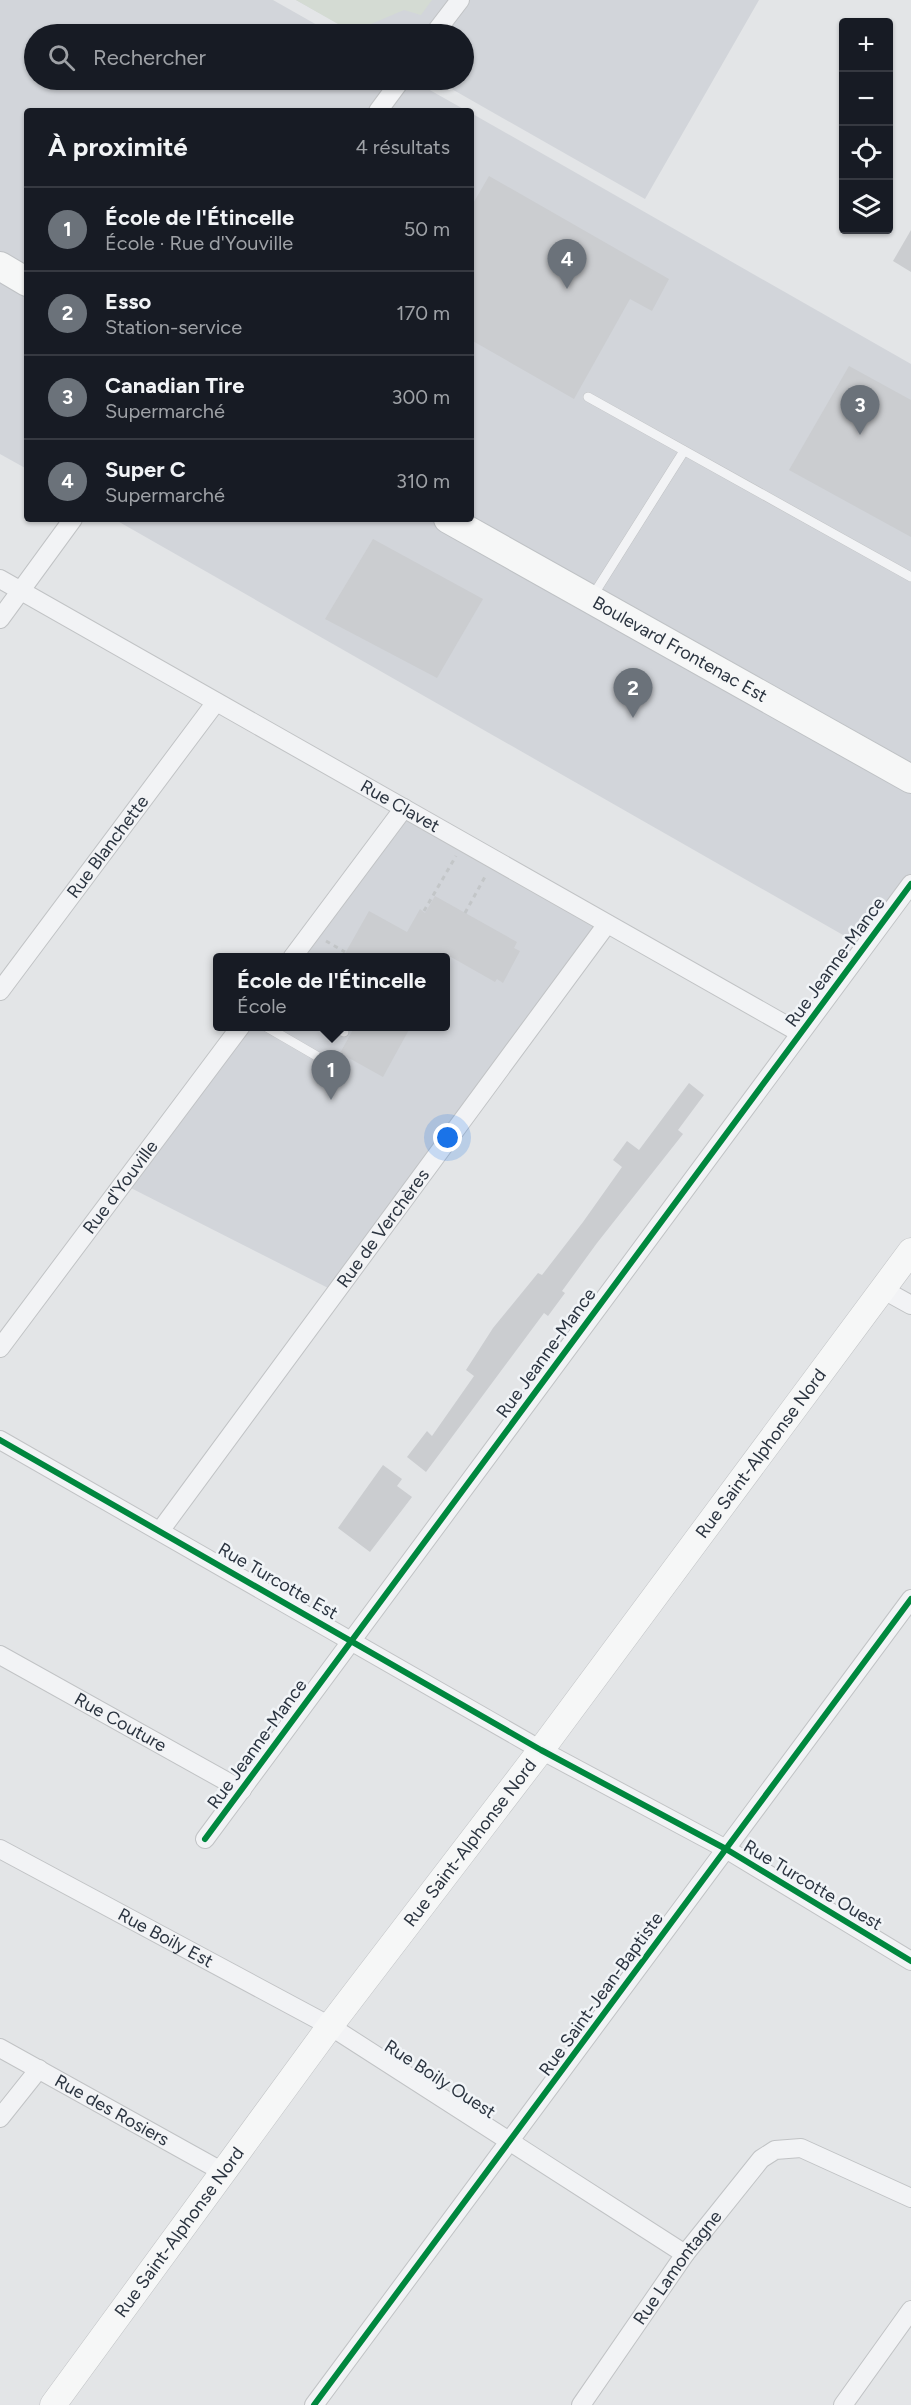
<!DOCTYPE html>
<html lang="fr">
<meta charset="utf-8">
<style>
body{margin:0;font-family:Figtree,sans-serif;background:#242831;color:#f1f3f6}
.controls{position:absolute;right:18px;top:18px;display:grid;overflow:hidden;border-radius:6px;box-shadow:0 2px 4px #0004}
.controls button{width:54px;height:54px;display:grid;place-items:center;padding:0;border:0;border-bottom:2px solid #363941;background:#171b24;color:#f1f3f6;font:30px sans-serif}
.you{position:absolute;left:448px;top:1138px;width:21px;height:21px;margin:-15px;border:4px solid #fff;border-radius:50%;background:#1a73e8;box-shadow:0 0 0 9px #1a73e833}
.badge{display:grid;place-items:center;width:39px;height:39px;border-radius:50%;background:#6b727a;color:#fff;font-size:20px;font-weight:700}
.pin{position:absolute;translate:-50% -50px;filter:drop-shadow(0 2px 3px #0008)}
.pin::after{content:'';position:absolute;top:32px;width:21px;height:18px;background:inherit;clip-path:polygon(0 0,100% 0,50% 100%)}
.popup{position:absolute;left:213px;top:953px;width:237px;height:78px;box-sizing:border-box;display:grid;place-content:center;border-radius:6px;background:#171b24;filter:drop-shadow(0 2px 4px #0005);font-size:20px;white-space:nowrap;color:#9ea1a6}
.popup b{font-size:22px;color:#f1f3f6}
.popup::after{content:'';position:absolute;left:50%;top:100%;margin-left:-12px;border:12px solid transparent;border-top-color:#171b24}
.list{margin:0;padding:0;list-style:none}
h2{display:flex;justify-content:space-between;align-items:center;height:78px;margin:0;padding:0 24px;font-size:26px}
h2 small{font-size:20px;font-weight:400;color:#9ea1a6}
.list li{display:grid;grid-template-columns:39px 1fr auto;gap:18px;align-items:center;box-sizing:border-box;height:84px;padding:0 24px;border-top:2px solid #363941}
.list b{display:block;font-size:22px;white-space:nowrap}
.list p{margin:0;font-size:20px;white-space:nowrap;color:#9ea1a6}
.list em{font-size:20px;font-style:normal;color:#9ea1a6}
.icon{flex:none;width:33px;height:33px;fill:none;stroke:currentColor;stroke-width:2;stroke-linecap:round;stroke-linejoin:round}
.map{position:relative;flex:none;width:911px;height:2405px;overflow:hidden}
.search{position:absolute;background:#171b24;box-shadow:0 2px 4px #0004;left:24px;top:24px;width:450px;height:66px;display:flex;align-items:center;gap:15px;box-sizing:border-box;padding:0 21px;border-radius:33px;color:#9ea1a6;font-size:22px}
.panel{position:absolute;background:#171b24;box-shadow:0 2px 4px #0004;left:24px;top:108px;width:450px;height:414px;border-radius:6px}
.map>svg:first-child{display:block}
</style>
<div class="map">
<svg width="911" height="2405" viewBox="0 0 911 2405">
<rect width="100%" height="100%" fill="#e3e5e7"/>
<!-- built -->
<g fill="#d2d5da">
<polygon points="0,0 273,0 333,34 34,34 34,80 412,80 467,111 27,111 27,267 0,252"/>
<polygon points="296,0 759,0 645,199 436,80 464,80 464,34 357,34"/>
<polygon points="471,113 911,364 911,762 471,516"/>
<polygon points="0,279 27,294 27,469 0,454"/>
<polygon points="114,519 430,519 911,787 911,884 864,947"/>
<polygon points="404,808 607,924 336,1292 123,1184 241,1027 445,1026 445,958 292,957"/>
</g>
<!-- green -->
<polygon fill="#d4dbd3" points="296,0 432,0 421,15 404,10 352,32"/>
<!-- building -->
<g fill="#cbcdd0">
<polygon points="489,176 669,279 652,311 630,299 574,399 471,340 471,207"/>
<polygon points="911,230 911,272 893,261"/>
<polygon points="849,366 911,400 911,537 789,470"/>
<polygon points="373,539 483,599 437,678 325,619"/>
<polygon points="435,896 517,942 514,948 520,951 503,983 497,979 495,982 451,957 343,957 369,911 407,932 420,909 425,913"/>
<polygon points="355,1026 411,1026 383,1077 340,1053"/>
<polygon points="689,1083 704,1095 678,1130 683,1134 597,1243 562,1291 565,1293 548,1316 544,1313 426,1472 407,1457 427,1431 432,1436 474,1376 466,1370 493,1328 538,1273 542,1275 583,1222 622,1167 613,1160 627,1141 639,1150"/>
<polygon points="383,1465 402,1479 397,1486 412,1497 370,1552 338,1528"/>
</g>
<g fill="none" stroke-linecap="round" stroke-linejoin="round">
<defs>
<g id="service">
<polyline points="588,397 911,577"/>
<polyline points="592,597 684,451"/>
<polyline points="265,1026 327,1062"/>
<polyline points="333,1026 344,1032"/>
</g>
<g id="minor">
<polyline points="434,34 460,0"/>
<polyline points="378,111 401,80"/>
<path id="s1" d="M0 579 800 1033"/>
<polyline points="0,619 73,519"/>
<polyline points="292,958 404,808"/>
<path id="s2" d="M0 991 216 702"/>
<polyline points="882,1289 911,1305"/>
<path id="s3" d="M0 1348 241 1026"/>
<polyline points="0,1440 541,1750 726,1849 911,1961"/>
<path id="s4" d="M160 1531 607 924"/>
<path id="s5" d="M0 1655 242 1790"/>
<polyline points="205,1839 911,884"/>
<path id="s6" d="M0 1849 330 2026 685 2254"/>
<path id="s7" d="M0 2048 223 2172"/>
<polyline points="0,2118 39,2069"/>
<polyline points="314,2405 911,1599"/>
<path id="s8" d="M581 2405 685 2254 761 2159 775 2150 801 2148 911 2198"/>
<polyline points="843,2405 911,2310"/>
</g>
<g id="secondary">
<path id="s9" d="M53 2405 330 2026 541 1750 911 1251"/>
</g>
<g id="primary">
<polyline points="0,266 27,282"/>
<path id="s10" d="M448 519 911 779"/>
</g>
</defs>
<!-- service casing -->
<use href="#service" stroke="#c1c3c5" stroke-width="10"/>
<!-- minor casing -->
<use href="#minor" stroke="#c1c3c5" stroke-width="20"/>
<!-- secondary casing -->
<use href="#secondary" stroke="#c1c3c5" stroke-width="27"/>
<!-- primary casing -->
<use href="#primary" stroke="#bfc2c5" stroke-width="30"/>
<!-- path -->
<g stroke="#c3c6c8" stroke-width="3" stroke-dasharray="4.5 4.5" stroke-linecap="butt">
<polyline points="424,911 456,856"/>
<polyline points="465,913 486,875"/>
<polyline points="326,941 345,952"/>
</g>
<!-- service -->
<use href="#service" stroke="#f2f3f5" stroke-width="9"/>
<!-- minor -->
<use href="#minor" stroke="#f2f3f5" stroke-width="18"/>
<!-- secondary -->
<use href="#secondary" stroke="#f6f7f7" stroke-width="26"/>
<!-- primary -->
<use href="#primary" stroke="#f6f7f7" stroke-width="28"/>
<defs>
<g id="cycleway">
<polyline points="0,1440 541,1750 726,1849 911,1961"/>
<polyline points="205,1839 911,884"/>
<polyline points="314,2405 911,1599"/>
</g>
</defs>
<!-- cycleway casing -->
<use href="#cycleway" stroke="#f1f4f7" stroke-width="10"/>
<!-- cycleway -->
<use href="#cycleway" stroke="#00873e" stroke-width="6"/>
</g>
<g text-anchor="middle" stroke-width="5" stroke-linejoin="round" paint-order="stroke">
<!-- street labels -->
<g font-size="18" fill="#2b3440" stroke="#f1f4f7">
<text dy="6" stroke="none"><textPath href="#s10" startOffset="266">Boulevard Frontenac Est</textPath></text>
<text dy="6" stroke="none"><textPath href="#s1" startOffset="460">Rue Clavet</textPath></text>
<text dy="6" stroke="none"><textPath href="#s2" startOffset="180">Rue Blanchette</textPath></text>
<text transform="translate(835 962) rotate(-54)" y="6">Rue Jeanne-Mance</text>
<text dy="6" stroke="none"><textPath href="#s3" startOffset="201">Rue d'Youville</textPath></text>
<text dy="6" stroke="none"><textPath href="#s4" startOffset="376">Rue de Verchères</textPath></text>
<text transform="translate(546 1353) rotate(-54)" y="6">Rue Jeanne-Mance</text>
<text dy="6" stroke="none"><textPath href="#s9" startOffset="1186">Rue Saint-Alphonse Nord</textPath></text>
<text transform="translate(278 1581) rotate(30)" y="6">Rue Turcotte Est</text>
<text dy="6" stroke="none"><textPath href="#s5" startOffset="138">Rue Couture</textPath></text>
<text transform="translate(257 1744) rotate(-54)" y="6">Rue Jeanne-Mance</text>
<text dy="6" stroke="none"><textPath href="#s9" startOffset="700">Rue Saint-Alphonse Nord</textPath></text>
<text transform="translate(813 1885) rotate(31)" y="6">Rue Turcotte Ouest</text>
<text dy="6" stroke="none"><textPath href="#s6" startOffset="188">Rue Boily Est</textPath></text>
<text transform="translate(601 1994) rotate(-54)" y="6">Rue Saint-Jean-Baptiste</text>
<text transform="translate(440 2079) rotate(33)" y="6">Rue Boily Ouest</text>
<text dy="6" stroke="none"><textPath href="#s7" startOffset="128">Rue des Rosiers</textPath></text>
<text dy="6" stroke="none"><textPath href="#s9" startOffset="214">Rue Saint-Alphonse Nord</textPath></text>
<text dy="6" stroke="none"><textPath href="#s8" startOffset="168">Rue Lamontagne</textPath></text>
</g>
</g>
</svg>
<div class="controls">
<button>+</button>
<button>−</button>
<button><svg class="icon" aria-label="locate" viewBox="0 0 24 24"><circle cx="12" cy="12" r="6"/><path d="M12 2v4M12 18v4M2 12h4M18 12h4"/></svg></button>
<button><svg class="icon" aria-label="layers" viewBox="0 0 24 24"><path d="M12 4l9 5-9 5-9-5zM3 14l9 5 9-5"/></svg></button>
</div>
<div class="you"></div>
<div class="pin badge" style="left:331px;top:1100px">1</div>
<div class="popup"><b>École de l'Étincelle</b>École</div>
<div class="pin badge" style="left:633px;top:718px">2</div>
<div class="pin badge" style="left:860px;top:435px">3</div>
<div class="pin badge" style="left:567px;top:289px">4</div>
<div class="search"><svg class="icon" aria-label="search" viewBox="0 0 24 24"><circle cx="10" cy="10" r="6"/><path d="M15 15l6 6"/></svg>Rechercher</div>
<section class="panel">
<h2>À proximité<small>4 résultats</small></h2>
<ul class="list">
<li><span class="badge">1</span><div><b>École de l'Étincelle</b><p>École · Rue d'Youville</p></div><em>50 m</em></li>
<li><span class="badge">2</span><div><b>Esso</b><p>Station-service</p></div><em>170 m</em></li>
<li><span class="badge">3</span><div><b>Canadian Tire</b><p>Supermarché</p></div><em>300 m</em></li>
<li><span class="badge">4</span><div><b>Super C</b><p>Supermarché</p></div><em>310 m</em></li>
</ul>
</section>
</div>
